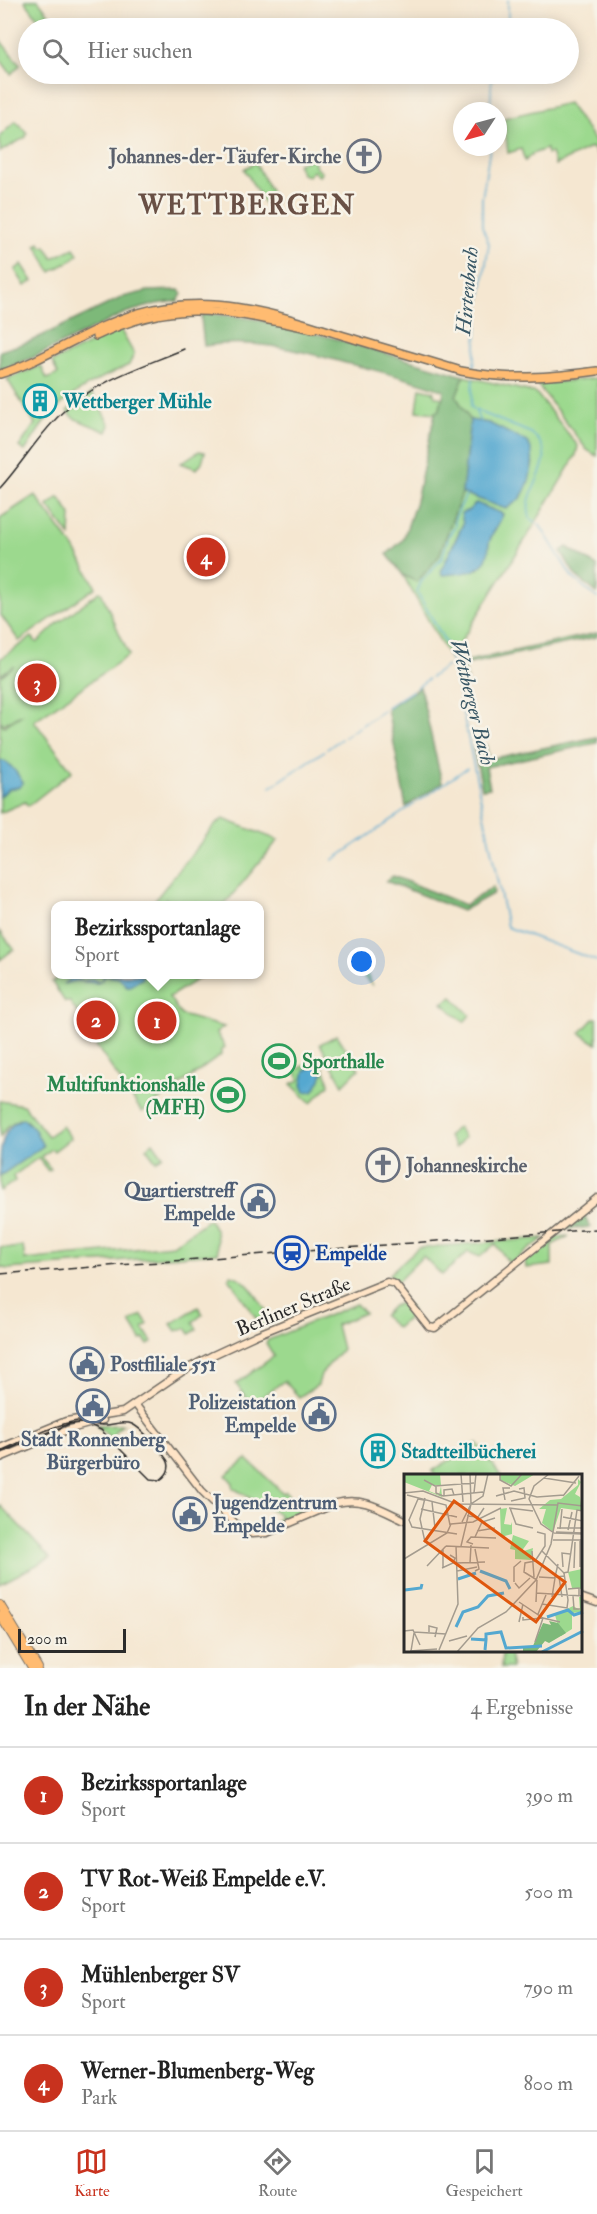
<!DOCTYPE html>
<html lang="de">
<meta charset="utf-8">
<style>
body{margin:0;font-family:"IM FELL Double Pica",serif;background:#f2f2f2;color:#222}
.compass{position:absolute;left:453px;top:102px;width:54px;height:54px;border-radius:50%;background:#fff;box-shadow:0 3px 15px #0003;rotate:234deg}
.scale{position:absolute;left:18px;bottom:15px;width:108px;box-sizing:border-box;padding-left:6px;border:3px solid #2b2b2b;border-top:0;font-size:16px;line-height:21px;white-space:nowrap;color:#2b2b2b;-webkit-text-stroke:4px #f7f3e8;paint-order:stroke}
.you{position:absolute;left:362px;top:962px;width:21px;height:21px;margin:-15px;border:4px solid #fff;border-radius:50%;background:#1a73e8;box-shadow:0 0 0 9px #1a73e833}
.badge{display:grid;place-items:center;width:39px;height:39px;border-radius:50%;background:#c8321e;color:#fff;font-size:20px;font-weight:700}
.pin{position:absolute;translate:-50% -50%;border:3px solid #fff;box-shadow:0 2px 6px #0006}
.popup{position:absolute;left:51px;top:901px;width:213px;height:78px;box-sizing:border-box;display:grid;place-content:center;border-radius:12px;background:#fff;filter:drop-shadow(0 2px 4px #0005);font-size:20px;white-space:nowrap;color:#767676}
.popup b{font-size:22px;color:#222}
.popup::after{content:'';position:absolute;left:50%;top:100%;margin-left:-12px;border:12px solid transparent;border-top-color:#fff}
.list{margin:0;padding:0;list-style:none}
h2{display:flex;justify-content:space-between;align-items:center;height:78px;margin:0;padding:0 24px;font-size:26px}
h2 small{font-size:20px;font-weight:400;color:#767676}
.list li{display:grid;grid-template-columns:39px 1fr auto;gap:18px;align-items:center;box-sizing:border-box;height:96px;padding:0 24px;border-top:2px solid #e0e0e0}
.list b{display:block;font-size:22px;white-space:nowrap}
.list p{margin:0;font-size:20px;white-space:nowrap;color:#767676}
.list em{font-size:20px;font-style:normal;color:#767676}
.icon{flex:none;width:33px;height:33px;fill:none;stroke:currentColor;stroke-width:2;stroke-linecap:round;stroke-linejoin:round}
.map{position:relative;flex:none;width:597px;height:1668px;overflow:hidden}
.search{position:absolute;background:#fff;box-shadow:0 3px 15px #0003;left:18px;right:18px;top:18px;height:66px;display:flex;align-items:center;gap:15px;box-sizing:border-box;padding:0 21px;border-radius:33px;color:#767676;font-size:22px}
.sheet{height:462px;background:#fff}
nav{display:flex;justify-content:space-around;align-items:center;box-sizing:border-box;height:84px;border-top:2px solid #e0e0e0;background:#fff;font-size:16px;color:#767676}
nav a{display:grid;justify-items:center;gap:3px}
nav .on{color:#c8321e}
.map>svg:first-child{display:block}
</style>
<div class="map">
<svg width="597" height="1668" viewBox="0 0 597 1668">
<rect width="100%" height="100%" fill="#f7f3e8"/>
<filter id="ink" filterUnits="userSpaceOnUse"><feTurbulence type="fractalNoise" baseFrequency=".0167" numOctaves="2"/><feDisplacementMap in="SourceGraphic" scale="12" xChannelSelector="R" yChannelSelector="G"/><feConvolveMatrix kernelMatrix="1 2 1 2 8 2 1 2 1" color-interpolation-filters="sRGB"/></filter>
<filter id="wash" filterUnits="userSpaceOnUse"><feTurbulence type="fractalNoise" baseFrequency=".008" numOctaves="4" result="noise"/><feDisplacementMap in="SourceGraphic" scale="24" xChannelSelector="R" yChannelSelector="G"/><feGaussianBlur stdDeviation="1.35" result="paint"/><feColorMatrix in="noise" values="0 0 0 0 0 0 0 0 0 0 0 0 0 0 0 0 0 1.4 0 .05"/><feComposite in="paint" operator="in"/></filter>
<g filter="url(#wash)">
<rect width="100%" height="100%" fill="#f5e7d1"/>
<!-- green -->
<g fill="#9cd98e" stroke="#64825c" stroke-width="1.5" fill-rule="evenodd">
<polygon points="26,0 38,0 56,23 51,28 45,28 25,1"/>
<polygon points="0,40 20,65 11,74 0,59"/>
<polygon points="568,103 597,144 597,154 592,147 555,165 551,153 547,154 546,149 532,154 525,161 521,149 508,153 504,118"/>
<polygon points="16,121 27,133 26,137 0,152 0,136"/>
<polygon points="313,158 316,167 322,173 319,176 313,171 308,176 302,174 297,164"/>
<polygon points="255,162 276,201 267,208 244,169"/>
<polygon points="40,243 42,247 46,246 53,258 74,248 78,254 72,260 51,272 36,245"/>
<polygon points="22,264 33,281 25,286 15,270"/>
<path d="M120 329 134 354 129 365C98 379 68 393 46 420 38 430 32 441 25 451L19 447 35 424 7 379 41 366 47 379 58 374 52 362Z"/>
<path d="M464 376 536 393 578 446 576 455 530 532 450 659 403 575 417 582 439 556 462 493 506 509 522 497 533 463 489 423 470 420 456 396ZM476 503 503 514C500 522 495 529 491 537 486 549 488 559 478 569H442L469 510Z"/>
<polygon points="597,378 597,456 587,450 537,384"/>
<polygon points="420,388 433,391 435,396 442,398 440,409 435,413 417,411"/>
<polygon points="92,393 110,425 107,432 73,418 67,411"/>
<polygon points="199,451 205,452 202,462 197,469 181,463"/>
<polygon points="35,495 74,548 96,587 19,641 0,614 0,518"/>
<polygon points="59,497 71,515 70,536 48,506"/>
<polygon points="210,544 219,558 201,570 192,556"/>
<polygon points="99,592 101,592 129,655 34,721 72,771 28,806 25,802 0,813 0,722 4,726 23,714 3,724 0,719 0,677 14,666 0,675 0,659 32,637 37,643 58,623"/>
<polygon points="223,819 278,840 224,905 171,905 165,898 169,905 151,905 214,826"/>
<polygon points="0,931 14,949 0,960"/>
<polygon points="354,957 358,958 373,986 349,963"/>
<polygon points="63,975 204,975 169,997 181,1015 224,1027 216,1032 225,1047 221,1051 221,1055 142,1112 84,1028 86,1026 70,1002 65,1002 52,982"/>
<polygon points="452,997 470,1015 464,1022 442,1003"/>
<polygon points="594,1018 597,1018 597,1044 580,1033"/>
<polygon points="337,1035 359,1069 343,1085 320,1044"/>
<polygon points="319,1057 328,1078 329,1085 311,1103 291,1084 300,1080 295,1071"/>
<polygon points="0,1101 23,1105 48,1136 62,1126 71,1138 54,1151 52,1149 41,1157 51,1169 48,1171 38,1158 13,1176 15,1181 0,1191 0,1176 43,1146 27,1120 20,1118 9,1125 0,1137"/>
<polygon points="458,1127 464,1138 455,1148 448,1136"/>
<polygon points="153,1142 163,1156 156,1161 146,1148"/>
<polygon points="209,1219 216,1231 218,1253 8,1269 0,1267 0,1247 12,1248 23,1246 25,1260 173,1245"/>
<polygon points="569,1236 552,1245 552,1265 526,1268 525,1260 556,1237"/>
<polygon points="544,1238 510,1264 495,1244 480,1257 468,1252 442,1275 423,1256 397,1282 389,1274 418,1248"/>
<path d="M231 1275C250 1278 263 1308 274 1323L262 1327 229 1278Z"/>
<polygon points="404,1302 412,1311 410,1316 397,1328 383,1316 393,1306"/>
<polygon points="356,1304 364,1313 336,1325 342,1349 321,1374 318,1385 299,1397 284,1381 251,1405 236,1384 274,1356 266,1343 268,1340"/>
<polygon points="198,1307 203,1314 193,1322 197,1329 190,1334 186,1328 176,1331 171,1324"/>
<polygon points="142,1315 148,1324 143,1328 152,1342 148,1345 144,1339 141,1340 130,1322"/>
<polygon points="123,1425 116,1430 112,1439 97,1426"/>
<polygon points="477,1443 501,1476 435,1476 432,1471"/>
<polygon points="247,1459 283,1493 286,1491 292,1502 303,1513 279,1523 276,1521 280,1516 275,1511 269,1509 233,1488 233,1483 226,1475"/>
<polygon points="1,1506 50,1558 0,1584 0,1507"/>
<polygon points="502,1652 509,1652 512,1668 501,1668"/>
</g>
<!-- forest -->
<g fill="#7db979" stroke="#547252" stroke-width="1.5">
<polygon points="179,290 182,294 178,301 156,304 125,313 32,358 0,370 0,351 31,341 123,297 148,291"/>
<path d="M204 313 255 319 333 338 464 376 456 396 470 420 462 493 439 556 417 582 403 575 387 554 403 540 416 501 435 413 440 409 444 391C413 379 382 372 350 364 300 351 257 338 204 346L201 318Z"/>
<polygon points="567,547 597,566 597,593 575,575 561,551"/>
<polygon points="597,633 597,637 464,665 467,680 458,681 454,664"/>
<polygon points="420,687 442,783 406,807 387,708"/>
<polygon points="597,737 597,743 486,767 490,788 482,789 474,748 486,745 489,759"/>
<polygon points="393,876 465,905 493,887 494,893 462,911 386,881"/>
<polygon points="584,1213 590,1227 566,1229 566,1227"/>
</g>
<!-- water -->
<g fill="#54a8d0" stroke="#406a7e" stroke-width="1.5">
<path d="M470 420 489 423 527 442C538 454 530 485 521 497 518 502 511 505 506 509L462 493Z"/>
<path d="M476 503 503 514C500 523 493 531 490 540 488 545 489 550 488 554 482 575 461 573 443 575L441 573 442 569 463 524 461 513 469 510Z"/>
<path d="M0 760C10 762 18 774 23 783L19 787 8 789 0 797Z"/>
<polygon points="103,975 142,975 143,978 128,987 119,978 106,976 98,983 75,981 63,984 73,977 83,981 92,979 98,982 103,979"/>
<polygon points="316,1066 323,1072 321,1080 313,1091 305,1092 302,1085 305,1070"/>
<path d="M23 1118 35 1130 43 1146 0 1176C0 1151 0 1127 23 1118Z"/>
</g>
<g fill="none" stroke-linecap="round" stroke-linejoin="round">
<!-- stream -->
<g stroke="#54a8d0" stroke-width="1.5">
<polyline points="508,0 508,28"/>
<polyline points="490,111 492,74"/>
<polyline points="474,367 479,309 489,244 482,226 482,199 490,147"/>
<path d="M473 378 471 407 475 410 531 433C567 460 517 490 531 520L536 522"/>
<polyline points="475,410 481,424"/>
<polyline points="466,495 455,518 455,527 449,535 442,558 421,582 417,592 447,645 453,665 507,927 597,961"/>
<polyline points="539,524 572,577 597,598"/>
<polyline points="431,677 447,666"/>
<polyline points="416,688 428,679"/>
<polyline points="387,707 412,691"/>
<polyline points="362,725 384,710"/>
<polyline points="344,737 359,727"/>
<polyline points="327,749 341,739"/>
<polyline points="271,787 324,751"/>
<polyline points="333,860 467,768"/>
</g>
</g>
</g>
<g filter="url(#ink)">
<g fill="none" stroke-linecap="round" stroke-linejoin="round">
<defs>
<g id="secondary">
<path d="M135 1404 202 1491 238 1526 252 1534 267 1533 337 1503C362 1496 383 1510 405 1520"/>
<polyline points="0,1448 66,1421 123,1412 183,1371 213,1355 256,1335 387,1282 395,1284 429,1327 435,1328 597,1198"/>
<polyline points="0,1458 67,1430 103,1420"/>
<polyline points="580,1597 597,1603"/>
</g>
<g id="primary">
<path d="M96 336C179 296 228 312 313 329"/>
<path d="M0 374C48 359 90 327 138 313 207 292 272 313 338 334 379 347 420 358 461 371 509 380 548 378 597 371"/>
</g>
<g id="highway">
<polyline points="0,1605 38,1668"/>
<polyline points="0,1615 32,1668"/>
</g>
</defs>
<!-- secondary casing -->
<use href="#secondary" stroke="#726d65" stroke-width="9"/>
<!-- primary casing -->
<use href="#primary" stroke="#726d65" stroke-width="10"/>
<!-- highway casing -->
<use href="#highway" stroke="#726d65" stroke-width="10"/>
<!-- secondary -->
<use href="#secondary" stroke="#ffe4c6" stroke-width="6"/>
<!-- primary -->
<use href="#primary" stroke="#ffbb71" stroke-width="7"/>
<!-- highway -->
<use href="#highway" stroke="#ffbb71" stroke-width="8"/>
<!-- tram -->
<g stroke="#2b2b2b" stroke-width="1.5">
<path d="M0 488C23 463 40 432 65 410 98 380 144 366 184 349"/>
<path d="M0 1451C23 1442 53 1424 78 1421 87 1420 96 1425 105 1425 114 1425 124 1420 132 1424 142 1429 158 1448 165 1457 172 1465 169 1474 160 1480L150 1479 101 1430 85 1423 69 1424 0 1453"/>
</g>
<!-- rail -->
<polyline stroke="#2b2b2b" stroke-width="1.5" stroke-dasharray="9 4.5" stroke-linecap="butt" points="0,1274 597,1229"/>
</g>
</g>
<!-- icons -->
<defs>
<symbol id="church-ring" viewBox="-11 -11 22 22"><circle r="9.5" fill="#f7f3e8" stroke="#6b7280" stroke-width="1.5"/><path d="M-1.2-6h2.4v3.5h3.3v2.4h-3.3V6h-2.4V-.1h-3.3v-2.4h3.3Z" fill="#6b7280"/></symbol>
<symbol id="building-ring" viewBox="-11 -11 22 22"><circle r="9.5" fill="#f7f3e8" stroke="#0f9aa8" stroke-width="1.5"/><path d="M-4-6H4V6H1V3H-1V6H-4ZM-2.5-4.3h1.7v1.8h-1.7ZM.8-4.3h1.7v1.8H.8ZM-2.5-1h1.7V.8h-1.7ZM.8-1h1.7V.8H.8Z" fill="#0f9aa8"/></symbol>
<symbol id="stadium-ring" viewBox="-11 -11 22 22"><circle r="9.5" fill="#f7f3e8" stroke="#2e9e5b" stroke-width="1.5"/><path d="M0-5a6.5 5 0 1 0 0 10a6.5 5 0 1 0 0-10ZM-3.5-1.8h7v3.6h-7Z" fill="#2e9e5b"/></symbol>
<symbol id="civic-ring" viewBox="-11 -11 22 22"><circle r="9.5" fill="#f7f3e8" stroke="#5c6f8a" stroke-width="1.5"/><path d="M-.6-6.5H3V-4.5H.6V-3L4-1V1h2V6H-6V1h2V-1L-.6-3ZM-1.2 2.5V6h2.4V2.5Z" fill="#5c6f8a"/></symbol>
<symbol id="station-ring" viewBox="-11 -11 22 22"><circle r="9.5" fill="#f7f3e8" stroke="#1a4fb4" stroke-width="1.5"/><path d="M-3-6H3Q5-6 5-4V2Q5 4 3 4L4.5 6H3L1.5 4h-3L-3 6H-4.5L-3 4Q-5 4-5 2V-4Q-5-6-3-6ZM-3.5-4v3h7v-3ZM-3.5 1v1.5H-2V1ZM2 1v1.5H3.5V1Z" fill="#1a4fb4"/></symbol>
</defs>
<g fill-rule="evenodd">
<use href="#church-ring" x="345" y="137" width="38" height="38"/>
<use href="#building-ring" x="21" y="382" width="38" height="38"/>
<use href="#stadium-ring" x="260" y="1042" width="38" height="38"/>
<use href="#stadium-ring" x="209" y="1076" width="38" height="38"/>
<use href="#church-ring" x="364" y="1146" width="38" height="38"/>
<use href="#civic-ring" x="239" y="1182" width="38" height="38"/>
<use href="#station-ring" x="273" y="1234" width="38" height="38"/>
<use href="#civic-ring" x="68" y="1345" width="38" height="38"/>
<use href="#civic-ring" x="74" y="1387" width="38" height="38"/>
<use href="#civic-ring" x="300" y="1395" width="38" height="38"/>
<use href="#building-ring" x="359" y="1432" width="38" height="38"/>
<use href="#civic-ring" x="171" y="1495" width="38" height="38"/>
</g>
<g text-anchor="middle" stroke-width="5" stroke-linejoin="round" paint-order="stroke">
<!-- worship labels -->
<g font-size="20" font-weight="bold" fill="#5b616d" stroke="#f7f3e8" text-anchor="end">
<text x="341" y="163">Johannes-der-Täufer-Kirche</text>
<text x="406" y="1172" text-anchor="start">Johanneskirche</text>
</g>
<!-- culture labels -->
<g font-size="20" font-weight="bold" fill="#0d838f" stroke="#f7f3e8" text-anchor="start">
<text x="63" y="408">Wettberger Mühle</text>
<text x="401" y="1458">Stadtteilbücherei</text>
</g>
<!-- leisure labels -->
<g font-size="20" font-weight="bold" fill="#27864d" stroke="#f7f3e8" text-anchor="start">
<text x="302" y="1068">Sporthalle</text>
<text x="205" y="1091" text-anchor="end">Multifunktionshalle<tspan x="205" dy="23">(MFH)</tspan></text>
</g>
<!-- service labels -->
<g font-size="20" font-weight="bold" fill="#4e5e75" stroke="#f7f3e8" text-anchor="end">
<text x="235" y="1197">Quartierstreff<tspan x="235" dy="23">Empelde</tspan></text>
<text x="110" y="1371" text-anchor="start">Postfiliale 551</text>
<text x="296" y="1409">Polizeistation<tspan x="296" dy="23">Empelde</tspan></text>
<text x="93" y="1446" text-anchor="middle">Stadt Ronnenberg<tspan x="93" dy="23">Bürgerbüro</tspan></text>
<text x="213" y="1509" text-anchor="start">Jugendzentrum<tspan x="213" dy="23">Empelde</tspan></text>
</g>
<!-- transit labels -->
<g font-size="20" font-weight="bold" fill="#164399" stroke="#f7f3e8" text-anchor="start">
<text x="315" y="1260">Empelde</text>
</g>
<!-- street labels -->
<g font-size="20" fill="#2b2b2b" stroke="#f7f3e8">
<text transform="translate(293 1306) rotate(-23)" y="7">Berliner Straße</text>
</g>
<!-- water labels -->
<g font-size="21" font-style="italic" fill="#395765" stroke="#f7f3e8">
<text transform="translate(467 291) rotate(-85)" y="7">Hirtenbach</text>
<text transform="translate(473 702) rotate(76)" y="7">Wettberger Bach</text>
</g>
<!-- district labels -->
<g font-size="26" font-weight="bold" letter-spacing="1.5" fill="#695045" stroke="#f7f3e8">
<text x="247" y="214">WETTBERGEN</text>
</g>
</g>
<!-- overview -->
<g transform="translate(404 1474)">
<rect width="178" height="178" fill="#f5e7d1"/>
<path d="M0 0H36L37 11H28L25 17 35 21 37 12 38 23 0 8ZM96 0H131L111 12 96 6ZM174 5 177 8 171 20 176 23 178 37 157 34 149 58 138 49 142 35H135L146 26 157 25 174 11ZM103 34 100 50 107 51 108 48V60L97 63 96 35ZM109 61 125 67 117 78 129 74 127 86 111 85V76L106 75ZM178 95V115L168 114 164 98ZM175 123H178V138L168 139V155L157 162 151 141 169 132 176 136Z" fill="#9cd98e"/>
<path d="M145 147 154 149 162 159 145 169 141 167 132 178H119V174H128L139 149 147 151Z" fill="#7db979"/>
<path fill="none" stroke="#54a8d0" stroke-width="3" d="M76 97 102 107 106 115M54 105 72 99M1 116 17 114 18 110M143 143 164 136 170 141 179 138M52 153 59 138 74 133 84 122 100 119M67 165 82 166 81 176M82 166V160L97 158 102 174 138 172M138 178 179 157"/>
<path fill="none" stroke="#a49c8f" stroke-width="1.5" d="M34 0H56M57 0 59 28M66 0 67 30M96 0V6L107 12 118 0M145 0 130 12 125 25 137 50 150 59M140 4 172 9M20 6 31 12 70 9M32 12V19L39 22 79 18M0 19 19 17 53 30 154 31M70 19 72 0M3 21 42 31 46 51M40 22V16L48 15 50 21M92 22 110 17 133 23 160 21M159 22 175 2M21 24 16 45 21 68 26 70M20 26 14 25 5 46 8 53 53 60M101 26 99 14H106M107 27 121 24 120 14 115 15M28 28 31 54M105 34 129 37M106 34 112 50 129 54M17 35 53 43M63 42 74 43 80 34M159 43 179 47M58 48 67 30 66 0M153 54H179M156 55 158 35M164 56 168 38M73 57 91 54M152 58 179 59M150 59 179 60M71 63 78 48 91 44M149 66H179M69 70 63 68 67 63 92 64M42 72 85 74M57 72 67 30 79 22 84 0M39 75V94M128 77 130 103M0 85 43 59 47 50 69 48 97 34M52 89 81 88M66 89 67 71M154 90 151 103 161 102M23 92 42 72M159 93 158 79 166 80M176 93V67M38 94 49 89 51 84 46 81M170 94 171 68M53 97 73 93M71 97 75 95 71 75M159 99 164 98 173 36 179 37M135 103 151 104 148 123M155 103 158 123M133 106 120 98 121 89 131 87 141 72V60L133 58M110 108V93L117 87M111 109 115 114 126 104M164 115 175 114V122M132 119 179 122M169 122 170 135H176M115 128 139 144 156 148M132 128 133 106M138 130 163 134 164 126 160 99 138 77M134 140 142 121M119 143V146L138 144M115 148 119 130M0 157 9 156 16 171M10 158 42 160M25 158V152L33 154 31 163M45 167 63 162M131 168 139 144M35 176 54 130 52 72M6 177 33 175M7 177 10 159M53 178 74 154 102 138 132 106 147 70 154 29 179 32"/>
<path fill="#df570e" fill-opacity="0.15" stroke="#df570e" stroke-width="3" d="M50 27 161 108 132 148 21 67Z"/>
<rect width="178" height="178" fill="none" stroke="#2b2b2b" stroke-width="3"/>
</g>
</svg>
<svg class="compass" viewBox="-18 -18 36 36"><path d="M0-13l5 13h-10z" fill="#e53935"/><path d="M0 13l5-13h-10z" fill="#767676"/></svg>
<div class="scale">200 m</div>
<div class="you"></div>
<div class="pin badge" style="left:157px;top:1021px">1</div>
<div class="popup"><b>Bezirkssportanlage</b>Sport</div>
<div class="pin badge" style="left:96px;top:1020px">2</div>
<div class="pin badge" style="left:37px;top:683px">3</div>
<div class="pin badge" style="left:206px;top:557px">4</div>
<div class="search"><svg class="icon" aria-label="search" viewBox="0 0 24 24"><circle cx="10" cy="10" r="6"/><path d="M15 15l6 6"/></svg>Hier suchen</div>
</div>
<section class="sheet">
<h2>In der Nähe<small>4 Ergebnisse</small></h2>
<ul class="list">
<li><span class="badge">1</span><div><b>Bezirkssportanlage</b><p>Sport</p></div><em>390 m</em></li>
<li><span class="badge">2</span><div><b>TV Rot-Weiß Empelde e.V.</b><p>Sport</p></div><em>500 m</em></li>
<li><span class="badge">3</span><div><b>Mühlenberger SV</b><p>Sport</p></div><em>790 m</em></li>
<li><span class="badge">4</span><div><b>Werner-Blumenberg-Weg</b><p>Park</p></div><em>800 m</em></li>
</ul>
</section>
<nav>
<a class="on"><svg class="icon" aria-label="map" viewBox="0 0 24 24"><path d="M3 6l6-2 6 2 6-2v14l-6 2-6-2-6 2zM9 4v14M15 6v14"/></svg>Karte</a>
<a><svg class="icon" aria-label="directions" viewBox="0 0 24 24"><path d="M12 3l9 9-9 9-9-9zM9 14v-3h6M13 9l2 2-2 2"/></svg>Route</a>
<a><svg class="icon" aria-label="saved" viewBox="0 0 24 24"><path d="M7 4h10v16l-5-4-5 4z"/></svg>Gespeichert</a>
</nav>
